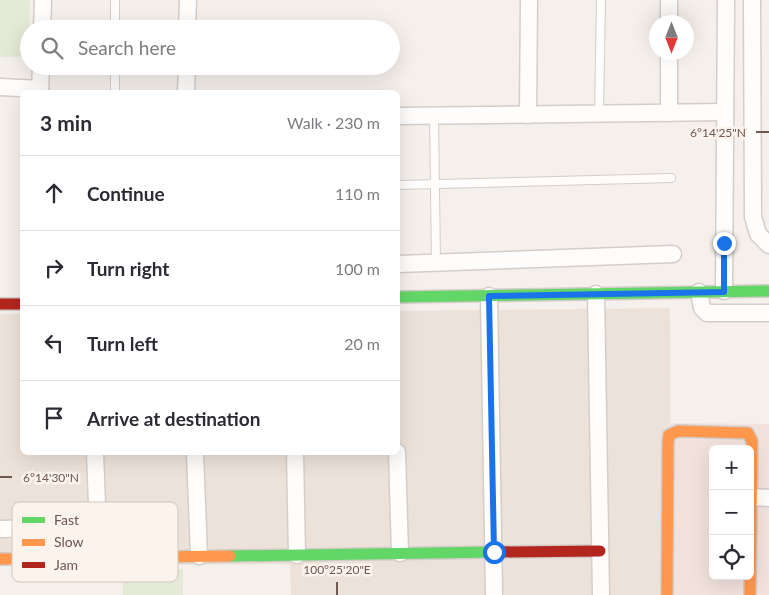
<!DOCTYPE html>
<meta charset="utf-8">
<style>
body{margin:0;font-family:Lato,sans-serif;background:#f7f7f7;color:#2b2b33}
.controls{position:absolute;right:15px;bottom:15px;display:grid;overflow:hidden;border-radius:8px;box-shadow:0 5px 20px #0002}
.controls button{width:45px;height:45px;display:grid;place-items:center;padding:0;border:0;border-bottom:1px solid #e1e1e2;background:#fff;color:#2b2b33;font:25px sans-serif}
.compass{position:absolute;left:649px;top:15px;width:45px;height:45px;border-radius:50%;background:#fff;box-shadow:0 5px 20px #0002;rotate:180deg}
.stop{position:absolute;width:15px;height:15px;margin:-11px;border:4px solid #1a73e8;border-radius:50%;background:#fff}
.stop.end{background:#1a73e8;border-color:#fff;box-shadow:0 1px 5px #0008}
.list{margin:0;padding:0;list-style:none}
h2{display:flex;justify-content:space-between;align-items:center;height:65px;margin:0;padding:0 20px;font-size:21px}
h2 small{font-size:16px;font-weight:400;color:#7c7c81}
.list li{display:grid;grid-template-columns:32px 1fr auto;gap:15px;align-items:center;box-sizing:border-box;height:75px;padding:0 20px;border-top:1px solid #e1e1e2}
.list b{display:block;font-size:19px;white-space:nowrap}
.list em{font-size:16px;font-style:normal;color:#7c7c81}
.icon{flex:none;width:28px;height:28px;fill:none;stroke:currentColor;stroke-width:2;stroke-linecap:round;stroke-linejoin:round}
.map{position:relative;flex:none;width:769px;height:595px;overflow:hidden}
.search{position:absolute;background:#fff;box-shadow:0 5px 20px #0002;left:20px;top:20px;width:380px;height:55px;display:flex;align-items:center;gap:12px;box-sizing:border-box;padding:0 18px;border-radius:28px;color:#7c7c81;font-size:19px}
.panel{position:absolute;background:#fff;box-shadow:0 5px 20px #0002;left:20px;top:90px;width:380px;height:365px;border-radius:8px}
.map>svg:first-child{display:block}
</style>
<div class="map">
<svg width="769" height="595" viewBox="0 0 769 595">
<rect width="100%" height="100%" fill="#f5f0eb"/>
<!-- residential -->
<polygon fill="#ede2d9" points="670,308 671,595 291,595 290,564 0,566 0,314 22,314 22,452 398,452 398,311"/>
<!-- commercial -->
<path fill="#f2e2dd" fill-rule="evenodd" d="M671 423 769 424V595H671ZM713 449H750V576H713Z"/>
<!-- green -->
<g fill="#e4ead7">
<polygon points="0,0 30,0 29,57 0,57"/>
<rect x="123" y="569" width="60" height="26"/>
</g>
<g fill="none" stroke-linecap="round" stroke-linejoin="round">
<defs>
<g id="lane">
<polyline points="115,29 115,0"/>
<polyline points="115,92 115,66"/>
<polyline points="599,114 601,0"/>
<polyline points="434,116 436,263"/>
<polyline points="398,185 671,178"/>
</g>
<g id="street">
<polyline points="752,0 753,217 758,234 769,245"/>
<polyline points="669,22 669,0"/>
<polyline points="42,29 43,0"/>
<polyline points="187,29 188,0"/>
<polyline points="0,87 40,89"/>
<polyline points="40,92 41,66"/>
<polyline points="186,92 187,66"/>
<polyline points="669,113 669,52"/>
<polyline points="528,115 529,0"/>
<polyline points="398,116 725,112"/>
<polyline points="398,264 673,254"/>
<polyline points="724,291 726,0"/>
<polyline points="699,292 702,308 707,313 769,313"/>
<polyline points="596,294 601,595"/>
<polyline points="489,296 494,595"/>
<polyline points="95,452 99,557"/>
<polyline points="195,452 199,556"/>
<polyline points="295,452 297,555"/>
<polyline points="397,452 400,553"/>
<polyline points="752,497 769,498"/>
<polyline points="0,529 81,527 85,532 84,557"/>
</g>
<g id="fast">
<polyline points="398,297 769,291"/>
<polyline points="230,556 495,552"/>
</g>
<g id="slow">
<polyline points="0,559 230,556"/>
<polyline points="667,595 668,443 669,435 678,431 748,433 752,441 750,595"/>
</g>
<g id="jam">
<polyline points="0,304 22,304"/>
<polyline points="495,552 600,551"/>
</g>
</defs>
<!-- lane casing -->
<use href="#lane" stroke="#d4cdc9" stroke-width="10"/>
<!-- street casing -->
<use href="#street" stroke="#d4cdc9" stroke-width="19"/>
<!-- fast casing -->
<use href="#fast" stroke="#d4ccc8" stroke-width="14"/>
<!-- slow casing -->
<use href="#slow" stroke="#d4ccc8" stroke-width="14"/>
<!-- jam casing -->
<use href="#jam" stroke="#d4ccc8" stroke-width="14"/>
<!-- lane -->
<use href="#lane" stroke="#fefdfc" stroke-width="8"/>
<!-- street -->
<use href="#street" stroke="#fefdfc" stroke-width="16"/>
<!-- fast -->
<use href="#fast" stroke="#63d668" stroke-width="11"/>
<!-- slow -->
<use href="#slow" stroke="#ff974d" stroke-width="11"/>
<!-- jam -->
<use href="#jam" stroke="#b3261e" stroke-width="11"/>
</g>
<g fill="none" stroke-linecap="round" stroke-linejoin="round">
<!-- route -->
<polyline stroke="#1a73e8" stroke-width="6" points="494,552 489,296 724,292 724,243"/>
</g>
<!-- ticks -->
<path fill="none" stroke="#6f564f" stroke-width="2" d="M756 132H769M0 477H12M337 582V595"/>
<!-- legend -->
<rect x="12" y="502" width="166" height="80" rx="8" fill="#fcf4ec" stroke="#d2c5bd" stroke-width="1"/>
<rect x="22" y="517" width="23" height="6" fill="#63d668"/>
<rect x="22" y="539" width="23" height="7" fill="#ff974d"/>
<rect x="22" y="562" width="23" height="6" fill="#b3261e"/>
<g font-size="14" fill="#6f564f">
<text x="54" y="525">Fast</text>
<text x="54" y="547">Slow</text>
<text x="54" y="570">Jam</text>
</g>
<g font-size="12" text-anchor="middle" fill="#6f564f" stroke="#fcf4ec" stroke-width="5" stroke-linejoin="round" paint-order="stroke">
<text x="718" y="137">6°14'25"N</text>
<text x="51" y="482">6°14'30"N</text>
<text x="337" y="574">100°25'20"E</text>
</g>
</svg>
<div class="controls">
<button>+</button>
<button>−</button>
<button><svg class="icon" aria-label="locate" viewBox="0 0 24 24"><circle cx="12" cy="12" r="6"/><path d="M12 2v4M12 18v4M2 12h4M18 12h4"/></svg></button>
</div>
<svg class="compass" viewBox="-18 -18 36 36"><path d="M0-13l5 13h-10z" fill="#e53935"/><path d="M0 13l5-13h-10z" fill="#7c7c81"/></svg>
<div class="stop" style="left:494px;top:552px"></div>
<div class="stop end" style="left:724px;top:243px"></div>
<div class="search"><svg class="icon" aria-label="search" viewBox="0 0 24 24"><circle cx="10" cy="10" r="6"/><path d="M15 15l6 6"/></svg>Search here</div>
<section class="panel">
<h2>3 min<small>Walk · 230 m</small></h2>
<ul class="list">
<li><svg class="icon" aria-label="ahead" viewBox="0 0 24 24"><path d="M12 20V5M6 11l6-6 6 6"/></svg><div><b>Continue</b></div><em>110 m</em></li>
<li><svg class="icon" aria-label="right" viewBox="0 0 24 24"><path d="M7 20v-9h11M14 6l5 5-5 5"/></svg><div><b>Turn right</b></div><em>100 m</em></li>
<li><svg class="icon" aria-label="left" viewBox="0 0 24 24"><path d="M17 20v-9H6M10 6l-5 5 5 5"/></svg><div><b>Turn left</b></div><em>20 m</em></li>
<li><svg class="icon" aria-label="arrive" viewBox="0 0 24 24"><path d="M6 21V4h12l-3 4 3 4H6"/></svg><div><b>Arrive at destination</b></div></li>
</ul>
</section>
</div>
